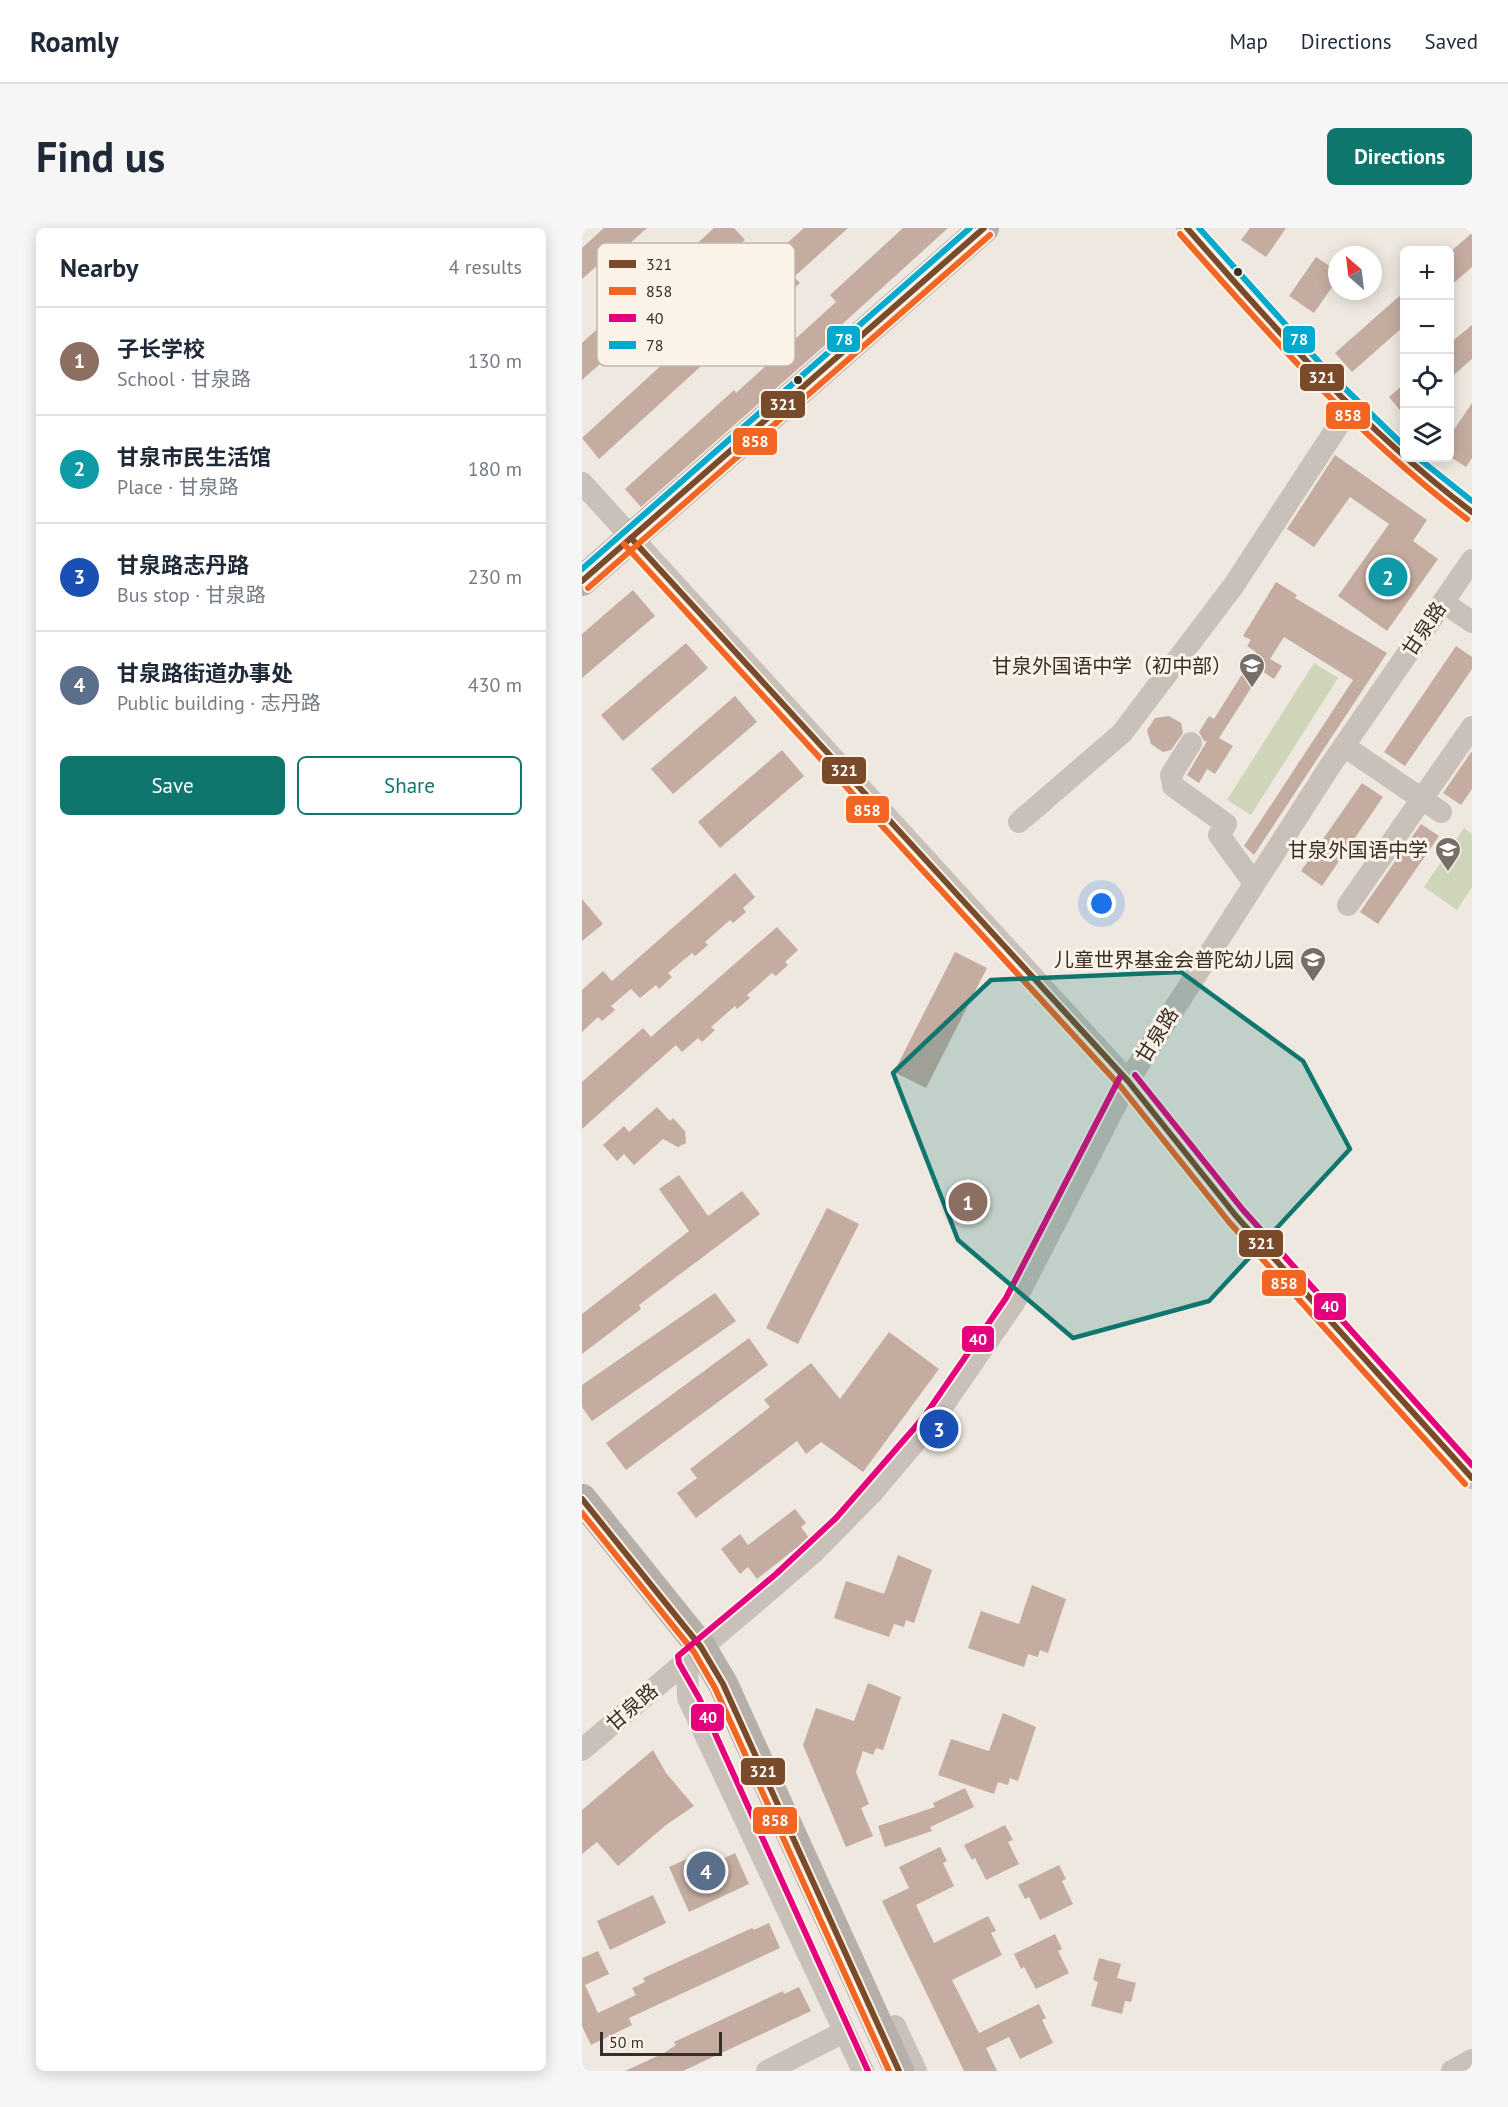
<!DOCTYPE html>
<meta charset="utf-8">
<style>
body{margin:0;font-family:"PT Sans","Noto Sans SC",sans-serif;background:#f6f6f7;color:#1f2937}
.controls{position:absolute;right:18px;top:18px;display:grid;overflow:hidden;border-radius:9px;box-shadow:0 3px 15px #0003}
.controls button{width:54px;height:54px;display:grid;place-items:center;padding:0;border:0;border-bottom:2px solid #e0e1e3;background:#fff;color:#1f2937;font:30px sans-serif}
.compass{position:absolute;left:746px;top:18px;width:54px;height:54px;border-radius:50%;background:#fff;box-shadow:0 3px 15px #0003;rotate:332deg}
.scale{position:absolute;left:18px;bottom:15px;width:122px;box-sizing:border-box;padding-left:6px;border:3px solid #392d27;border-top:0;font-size:16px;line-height:21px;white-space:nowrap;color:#392d27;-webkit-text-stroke:4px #fbf3e7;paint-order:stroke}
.you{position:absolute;left:520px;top:676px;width:21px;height:21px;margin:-15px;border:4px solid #fff;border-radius:50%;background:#1a73e8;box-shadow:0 0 0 9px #1a73e833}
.badge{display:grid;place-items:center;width:39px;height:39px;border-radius:50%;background:#0f766e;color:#fff;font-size:20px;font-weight:700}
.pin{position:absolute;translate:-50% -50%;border:3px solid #fff;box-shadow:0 2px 6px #0006}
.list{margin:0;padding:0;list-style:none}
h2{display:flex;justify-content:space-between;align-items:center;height:78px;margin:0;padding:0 24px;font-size:26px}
h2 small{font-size:20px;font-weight:400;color:#747a83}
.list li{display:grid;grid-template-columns:39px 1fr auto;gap:18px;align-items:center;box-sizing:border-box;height:108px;padding:0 24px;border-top:2px solid #e0e1e3}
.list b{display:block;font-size:22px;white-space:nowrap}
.list p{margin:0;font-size:20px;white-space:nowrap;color:#747a83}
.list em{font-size:20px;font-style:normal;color:#747a83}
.actions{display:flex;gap:12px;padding:18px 24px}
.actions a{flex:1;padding:14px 0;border:2px solid #0f766e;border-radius:9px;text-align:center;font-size:21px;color:#0f766e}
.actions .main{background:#0f766e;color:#fff}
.icon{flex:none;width:33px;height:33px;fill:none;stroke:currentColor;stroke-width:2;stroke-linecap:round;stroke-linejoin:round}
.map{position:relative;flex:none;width:890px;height:1843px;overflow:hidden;border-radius:9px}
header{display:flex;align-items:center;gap:36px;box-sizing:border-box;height:84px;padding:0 30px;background:#fff;border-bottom:2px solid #e0e1e3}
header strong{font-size:28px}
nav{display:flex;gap:33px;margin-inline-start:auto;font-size:21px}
.intro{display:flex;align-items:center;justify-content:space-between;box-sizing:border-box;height:144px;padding:0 36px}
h1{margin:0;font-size:42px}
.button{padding:15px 27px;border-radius:9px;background:#0f766e;color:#fff;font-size:21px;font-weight:700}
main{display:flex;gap:36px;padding:0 36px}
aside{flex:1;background:#fff;border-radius:9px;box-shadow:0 3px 15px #0003}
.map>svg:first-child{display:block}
</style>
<header>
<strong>Roamly</strong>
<nav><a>Map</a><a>Directions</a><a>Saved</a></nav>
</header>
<div class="intro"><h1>Find us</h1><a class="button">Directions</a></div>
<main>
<aside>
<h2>Nearby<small>4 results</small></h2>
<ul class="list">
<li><span class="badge" style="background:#8d6e63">1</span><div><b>子长学校</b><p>School · 甘泉路</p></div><em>130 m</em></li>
<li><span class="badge" style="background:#0f9aa8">2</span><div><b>甘泉市民生活馆</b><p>Place · 甘泉路</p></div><em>180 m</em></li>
<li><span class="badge" style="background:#1a4fb4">3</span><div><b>甘泉路志丹路</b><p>Bus stop · 甘泉路</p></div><em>230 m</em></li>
<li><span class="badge" style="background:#5c6f8a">4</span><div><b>甘泉路街道办事处</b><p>Public building · 志丹路</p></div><em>430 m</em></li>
</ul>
<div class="actions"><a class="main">Save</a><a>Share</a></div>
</aside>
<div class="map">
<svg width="890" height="1843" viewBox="0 0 890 1843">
<rect width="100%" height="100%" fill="#eee8e0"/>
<!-- green -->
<g fill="#cfd5b9">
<polygon points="732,435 756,450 669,587 645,572"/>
<polygon points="882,600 890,606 890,659 875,682 842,659"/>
</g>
<!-- building -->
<g fill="#c4aca0">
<polygon points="22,0 65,0 37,25 34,21 0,51 0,20"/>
<polygon points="132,0 152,0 163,12 88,79 85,75 0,152 0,115 52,68 55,71"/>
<polygon points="222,0 266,0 212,49 218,55 144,123 140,119 17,231 0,210 108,111 111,114 210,23 204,16"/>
<polygon points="321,0 366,0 256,100 259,103 59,279 43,261 152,162 154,165 254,74 248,67"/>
<polygon points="668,0 704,0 684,29 659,12"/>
<polygon points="890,5 890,39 867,59 867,25"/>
<polygon points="734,29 755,43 755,52 732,85 707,68"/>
<polygon points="822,64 822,98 770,144 753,125"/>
<polygon points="890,97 890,131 867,151 867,116"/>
<polygon points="822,156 822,187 807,169"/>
<polygon points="890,175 890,230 884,239 867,228 867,209"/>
<polygon points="753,227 845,292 831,313 856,331 805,403 756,368 807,296 768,269 732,319 705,301"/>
<polygon points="694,354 715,367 713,370 805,425 672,627 662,618 771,452 702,409 688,431 700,438 692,451 680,443 637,510 651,518 633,546 625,541 617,555 605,547 625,513 622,513 617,504 627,488 632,491 674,424 665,418 669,412 661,408"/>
<polygon points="51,362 73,388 0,450 0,406"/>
<polygon points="104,415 126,440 41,513 19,487"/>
<polygon points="874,418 890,429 890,441 823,538 802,524"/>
<polygon points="153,468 175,494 91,566 69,541"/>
<polygon points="587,488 599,495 601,505 589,522 581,524 569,516 565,502 573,490"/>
<polygon points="200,522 222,548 138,620 116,594"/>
<polygon points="890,523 890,561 879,577 861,565"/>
<polygon points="780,555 801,569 740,658 719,643"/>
<polygon points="839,596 857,608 796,696 778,684"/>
<polygon points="153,645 173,669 161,680 164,684 151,695 148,692 123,714 126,717 113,728 110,725 86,745 90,749 77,761 74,757 58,770 49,761 29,778 33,782 20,793 16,789 0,804 0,762 21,743 30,753"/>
<polygon points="0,671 21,696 0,713"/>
<polygon points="195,699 216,722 203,734 206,737 194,748 190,745 165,767 168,770 155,781 153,778 129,799 133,802 120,814 116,810 100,824 94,817 0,901 0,854 61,800 69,809"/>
<polygon points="373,724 405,740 344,860 312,844"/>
<polygon points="75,879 88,893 91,890 103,903 104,915 96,919 81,911 52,937 42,926 35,933 21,917 42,898 47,904"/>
<polygon points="97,947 126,988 160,963 178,986 57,1077 59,1081 0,1126 0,1086 107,1003 77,961"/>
<polygon points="245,980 277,996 216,1116 184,1100"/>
<polygon points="133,1065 154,1093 10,1193 0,1179 0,1157"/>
<polygon points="307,1104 357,1141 281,1244 239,1214 224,1226 215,1213 114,1290 95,1265 115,1250 108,1241 188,1179 182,1172 229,1135 258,1171"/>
<polygon points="167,1110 186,1137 44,1242 24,1215"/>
<polygon points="213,1281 224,1295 219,1299 227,1310 175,1351 166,1339 158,1346 139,1321 158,1306 166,1317"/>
<polygon points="316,1327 350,1342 332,1395 324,1392 322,1399 312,1396 307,1409 252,1390 264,1353 302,1366"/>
<polygon points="450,1357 484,1371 466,1425 458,1422 456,1429 446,1426 442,1439 386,1420 399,1383 437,1396"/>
<polygon points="286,1455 319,1469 301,1522 294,1520 291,1527 281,1523 274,1544 287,1576 279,1580 291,1608 264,1619 221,1517 234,1480 272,1493"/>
<polygon points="421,1485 454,1499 436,1553 428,1550 426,1557 416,1554 412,1566 356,1547 369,1511 407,1523"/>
<polygon points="71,1522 84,1545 112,1578 84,1597 36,1638 15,1614 0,1626 0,1582"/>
<polygon points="383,1560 392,1579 348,1599 350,1603 303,1619 296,1598 353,1579 351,1575"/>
<polygon points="423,1597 431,1612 426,1614 437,1636 404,1652 393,1630 390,1632 382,1617"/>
<polygon points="358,1619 365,1633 361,1635 372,1658 334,1677 352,1715 406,1688 414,1703 409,1705 420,1727 370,1752 397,1805 457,1776 464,1790 460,1792 471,1815 438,1831 427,1809 404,1820 415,1843 382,1843 300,1673 327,1660 317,1639"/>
<polygon points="120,1624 126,1638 153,1625 167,1656 107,1684 87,1639"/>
<polygon points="477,1637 484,1651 480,1653 491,1676 458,1692 447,1669 443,1671 436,1657"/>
<polygon points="71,1667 84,1695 28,1722 15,1693"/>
<polygon points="187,1695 198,1720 47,1790 50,1797 9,1817 0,1798 0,1730 16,1723 27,1746 3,1757 16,1785 54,1767 50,1760 63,1754 61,1750 170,1700 172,1702"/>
<polygon points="473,1706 480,1721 476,1723 487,1745 454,1761 442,1739 439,1741 432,1726"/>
<polygon points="517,1730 539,1736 535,1750 554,1755 549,1774 543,1773 540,1786 509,1778 516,1754 511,1752"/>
<polygon points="217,1759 229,1783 101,1843 43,1843 82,1825 94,1817 92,1814 201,1763 202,1766"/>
</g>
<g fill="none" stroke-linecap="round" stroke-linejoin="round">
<!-- minor -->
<g stroke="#c8c0b9" stroke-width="22">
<path d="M605 0C694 101 780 205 890 284"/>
<polyline points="0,255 546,853 654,988 890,1250"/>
<polyline points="861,374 890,394"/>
<polyline points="609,515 589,547 591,558 644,596 637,607 672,655"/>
<polyline points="762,518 859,584"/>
<polyline points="437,594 540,505 652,357 767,181"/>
<polyline points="766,677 890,499"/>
<polyline points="105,1431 106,1470 281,1843"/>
<polyline points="0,1522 231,1325 291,1264 349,1195 432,1075 546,853 748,538 890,332"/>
<polyline points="313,1798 334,1843"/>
<polyline points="185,1843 262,1804"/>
<polyline points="870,1843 890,1832"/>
</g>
<!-- major -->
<g stroke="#b6aea8" stroke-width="30">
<polyline points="0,353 402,0"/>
<polyline points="0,1271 119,1419 141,1456 317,1843"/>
</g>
<defs>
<g id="bus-1">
<path d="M605 0C694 102 782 202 890 284"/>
<polyline points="49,310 546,853 654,988 890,1250"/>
<polyline points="0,353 402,0"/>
<polyline points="0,1271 119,1419 141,1456 317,1843"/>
</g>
<g id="bus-2">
<path d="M598 6C688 108 776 208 885 291"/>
<polyline points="42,316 539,859 647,994 883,1256"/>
<polyline points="6,360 408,7"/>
<polyline points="0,1285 112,1424 133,1460 307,1843"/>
</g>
<g id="bus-3">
<polyline points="553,847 661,982 890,1237"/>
<polyline points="286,1843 117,1470 97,1435 96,1428 194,1346 254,1290 342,1189 424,1070 538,849"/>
</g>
<g id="bus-4">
<polyline points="617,0 746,144 822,218"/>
<polyline points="836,230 890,273"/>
<polyline points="0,341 388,0"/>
</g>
</defs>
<!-- bus-1 casing -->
<use href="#bus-1" stroke="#fbf3e7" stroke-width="10"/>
<!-- bus-2 casing -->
<use href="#bus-2" stroke="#fbf3e7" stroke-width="10"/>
<!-- bus-3 casing -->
<use href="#bus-3" stroke="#fbf3e7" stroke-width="10"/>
<!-- bus-4 casing -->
<use href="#bus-4" stroke="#fbf3e7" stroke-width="10"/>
<!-- bus-1 -->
<use href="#bus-1" stroke="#7a4b2a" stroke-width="6"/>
<!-- bus-2 -->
<use href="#bus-2" stroke="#f26522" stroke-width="6"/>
<!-- bus-3 -->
<use href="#bus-3" stroke="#e5007d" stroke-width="6"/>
<!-- bus-4 -->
<use href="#bus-4" stroke="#00a9ce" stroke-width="6"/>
</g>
<!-- marked area -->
<path fill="#0f766e" fill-opacity="0.2" stroke="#0f766e" stroke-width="4.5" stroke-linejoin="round" d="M599 744 721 833 768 921 627 1073 491 1110 376 1012 311 845 409 752Z"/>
<!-- icons -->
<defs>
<symbol id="school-pin" viewBox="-11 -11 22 30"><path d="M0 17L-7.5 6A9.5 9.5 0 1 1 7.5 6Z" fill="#786e68" stroke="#fbf3e7"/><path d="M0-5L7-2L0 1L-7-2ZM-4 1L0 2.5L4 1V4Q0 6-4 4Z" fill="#fff"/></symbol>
</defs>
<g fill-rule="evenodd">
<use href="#school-pin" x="655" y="423" width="30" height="40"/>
<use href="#school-pin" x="851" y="607" width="30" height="40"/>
<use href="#school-pin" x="716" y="717" width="30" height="40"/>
</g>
<!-- markers -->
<g fill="#392d27" stroke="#fbf3e7" stroke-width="2">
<circle cx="656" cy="44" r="5"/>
<circle cx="216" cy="152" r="5"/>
</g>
<g text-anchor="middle" stroke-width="6" stroke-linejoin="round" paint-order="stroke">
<!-- street labels -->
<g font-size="20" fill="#392d27" stroke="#fbf3e7">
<text transform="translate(842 401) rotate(-56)" y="7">甘泉路</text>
<text transform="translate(575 807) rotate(-58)" y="7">甘泉路</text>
<text transform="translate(50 1479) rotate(-41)" y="7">甘泉路</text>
</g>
<!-- poi labels -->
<g font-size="20" fill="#392d27" stroke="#fbf3e7" text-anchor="end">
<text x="650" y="445">甘泉外国语中学（初中部）</text>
<text x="846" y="629">甘泉外国语中学</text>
<text x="712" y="739">儿童世界基金会普陀幼儿园</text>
</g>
</g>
<!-- legend -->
<rect x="15" y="15" width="198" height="123" rx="9" fill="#fbf3e7" stroke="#c1b8ad" stroke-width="1.5"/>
<rect x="27" y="32" width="27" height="8" fill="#7a4b2a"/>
<rect x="27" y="59" width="27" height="8" fill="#f26522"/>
<rect x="27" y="86" width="27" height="8" fill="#e5007d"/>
<rect x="27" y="113" width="27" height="8" fill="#00a9ce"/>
<g font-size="16" fill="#392d27">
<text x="64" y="42">321</text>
<text x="64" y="69">858</text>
<text x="64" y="96">40</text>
<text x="64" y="123">78</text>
</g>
<g stroke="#fbf3e7" stroke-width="2">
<rect x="244" y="97" width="35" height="28" rx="6" fill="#00a9ce"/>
<rect x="700" y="97" width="34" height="29" rx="6" fill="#00a9ce"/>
<rect x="717" y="135" width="46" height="29" rx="6" fill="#7a4b2a"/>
<rect x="178" y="162" width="46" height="29" rx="6" fill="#7a4b2a"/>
<rect x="743" y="173" width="46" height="29" rx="6" fill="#f26522"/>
<rect x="150" y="199" width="46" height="29" rx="6" fill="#f26522"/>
<rect x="239" y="528" width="46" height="29" rx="6" fill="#7a4b2a"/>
<rect x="263" y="567" width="45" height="29" rx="6" fill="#f26522"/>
<rect x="656" y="1001" width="46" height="29" rx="6" fill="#7a4b2a"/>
<rect x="679" y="1041" width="46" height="28" rx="6" fill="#f26522"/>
<rect x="731" y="1064" width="34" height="29" rx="6" fill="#e5007d"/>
<rect x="379" y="1097" width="34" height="28" rx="6" fill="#e5007d"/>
<rect x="108" y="1475" width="35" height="29" rx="6" fill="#e5007d"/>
<rect x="158" y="1529" width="46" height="29" rx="6" fill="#7a4b2a"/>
<rect x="170" y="1578" width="46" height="29" rx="6" fill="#f26522"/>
</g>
<g font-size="16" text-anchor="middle" font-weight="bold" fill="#fff">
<text x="262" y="117">78</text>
<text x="717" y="117">78</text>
<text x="740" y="155">321</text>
<text x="201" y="182">321</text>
<text x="766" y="193">858</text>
<text x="173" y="219">858</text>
<text x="262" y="548">321</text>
<text x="285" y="588">858</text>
<text x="679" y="1021">321</text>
<text x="702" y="1061">858</text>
<text x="748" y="1084">40</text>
<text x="396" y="1117">40</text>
<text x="126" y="1495">40</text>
<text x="181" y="1549">321</text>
<text x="193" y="1598">858</text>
</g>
</svg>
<div class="controls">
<button>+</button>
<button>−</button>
<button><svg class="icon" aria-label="locate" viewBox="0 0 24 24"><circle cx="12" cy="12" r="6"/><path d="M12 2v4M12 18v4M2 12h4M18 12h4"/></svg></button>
<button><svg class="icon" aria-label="layers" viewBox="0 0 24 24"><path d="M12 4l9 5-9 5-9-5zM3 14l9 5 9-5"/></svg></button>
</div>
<svg class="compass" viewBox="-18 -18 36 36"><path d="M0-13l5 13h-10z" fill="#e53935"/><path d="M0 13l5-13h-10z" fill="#747a83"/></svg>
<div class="scale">50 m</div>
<div class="you"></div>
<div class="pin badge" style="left:386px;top:974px;background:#8d6e63">1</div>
<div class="pin badge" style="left:806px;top:349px;background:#0f9aa8">2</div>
<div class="pin badge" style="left:357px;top:1201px;background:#1a4fb4">3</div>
<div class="pin badge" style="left:124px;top:1643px;background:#5c6f8a">4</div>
</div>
</main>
